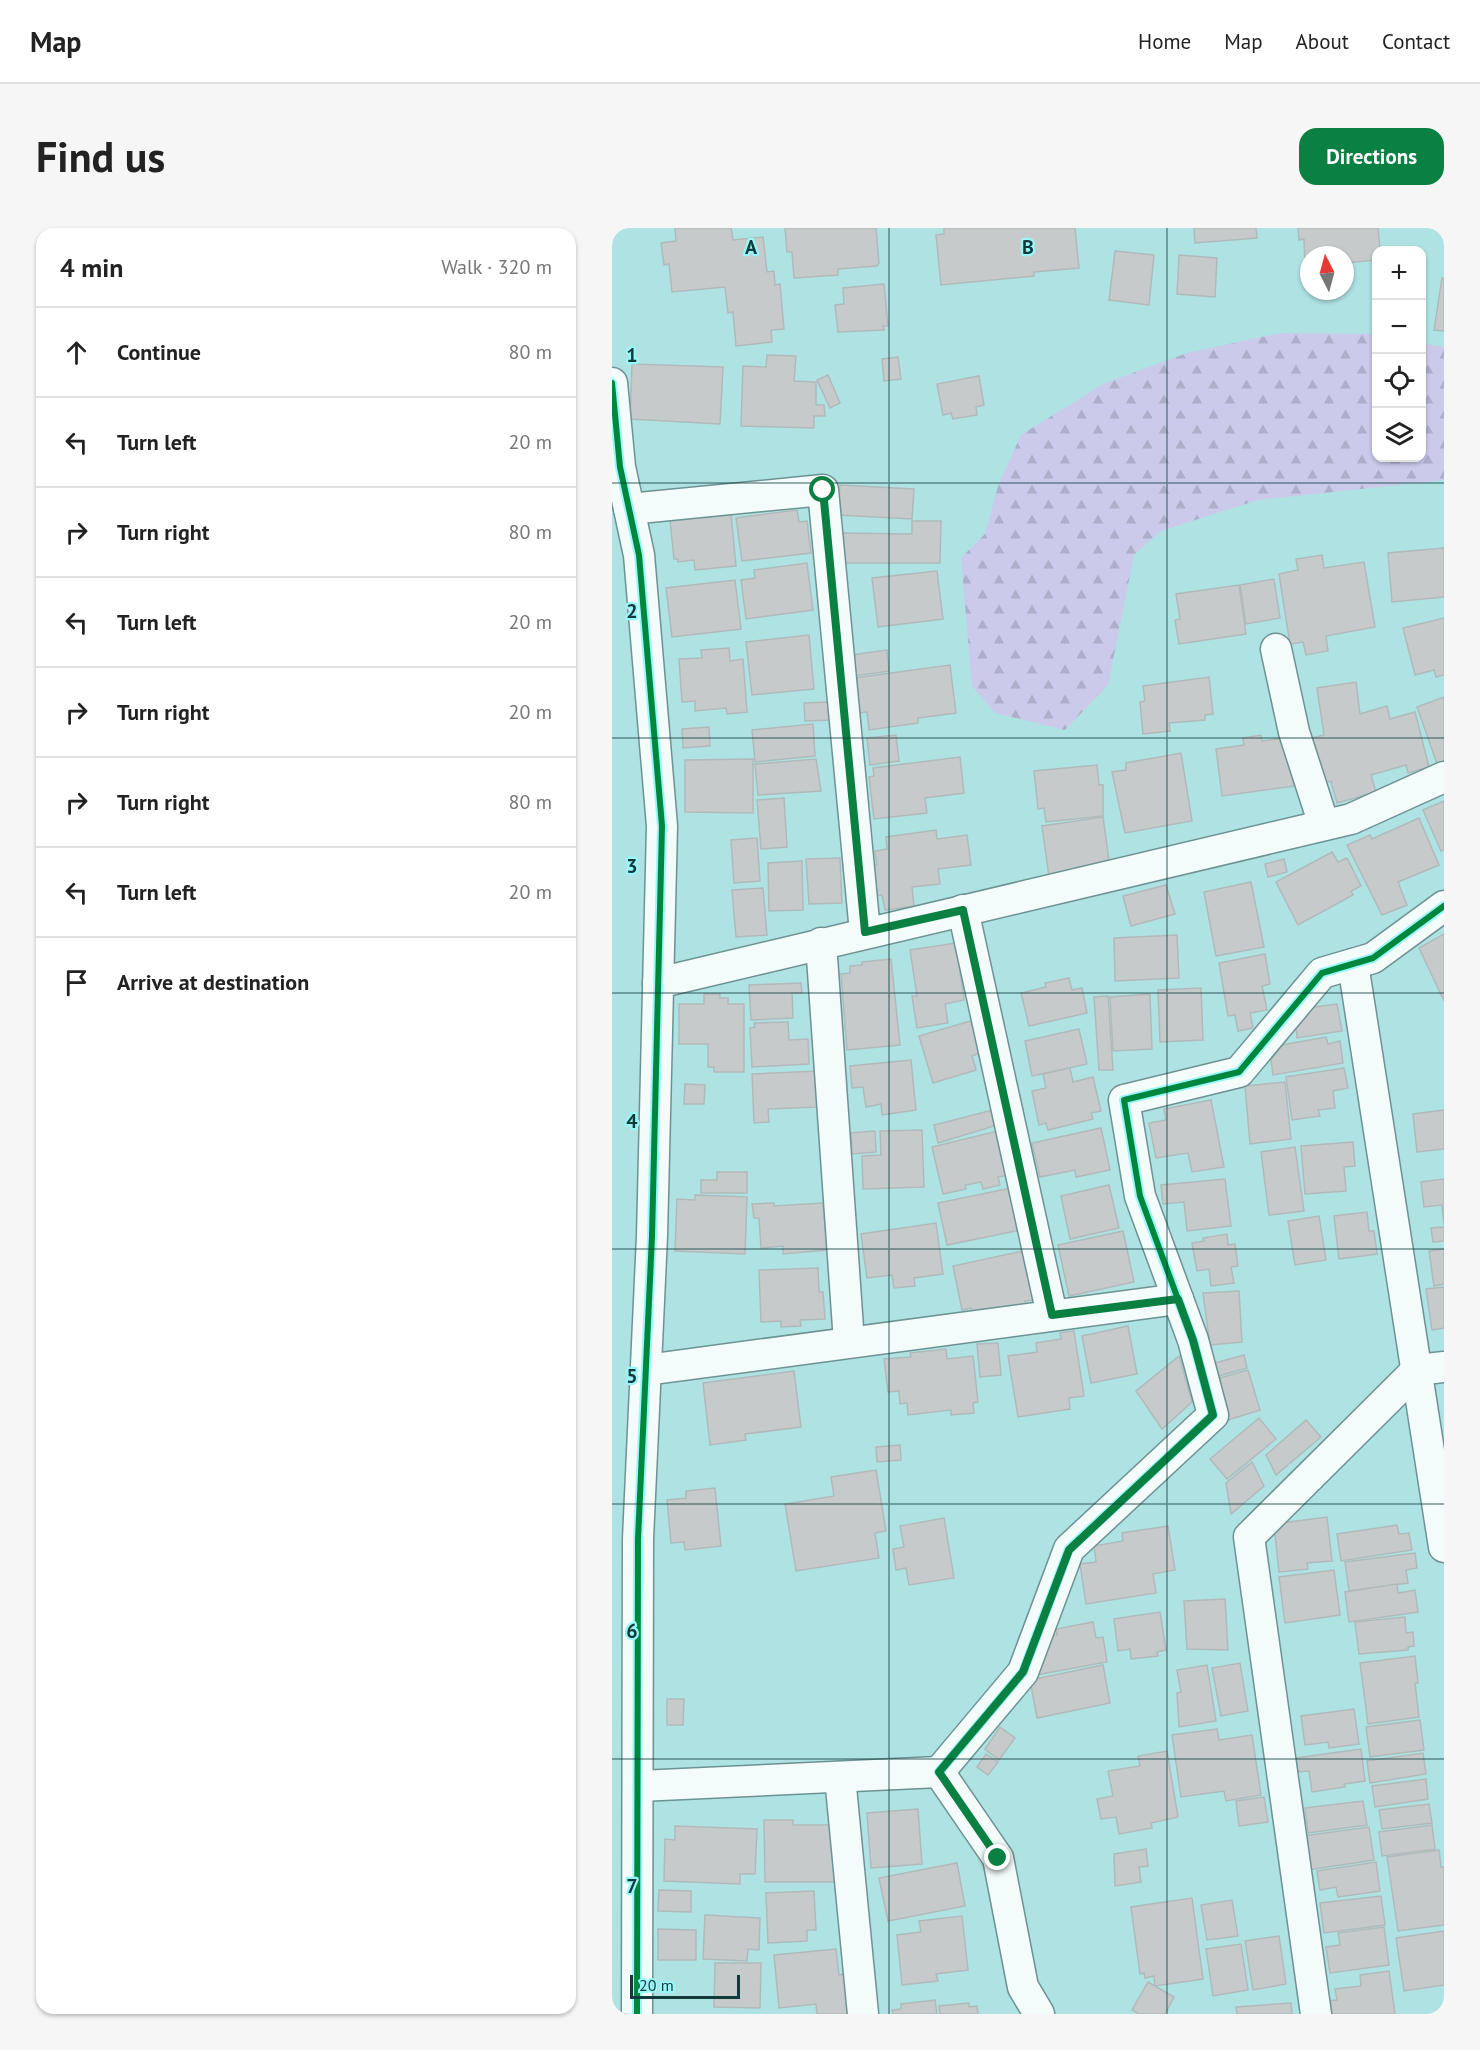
<!DOCTYPE html>
<meta charset="utf-8">
<style>
body{margin:0;font-family:"PT Sans",sans-serif;background:#f6f6f6;color:#222}
.controls{position:absolute;right:18px;top:18px;display:grid;overflow:hidden;border-radius:12px;box-shadow:0 2px 4px #0004}
.controls button{width:54px;height:54px;display:grid;place-items:center;padding:0;border:0;border-bottom:2px solid #e0e0e0;background:#fff;color:#222;font:30px sans-serif}
.compass{position:absolute;left:688px;top:18px;width:54px;height:54px;border-radius:50%;background:#fff;box-shadow:0 2px 4px #0004;rotate:354deg}
.scale{position:absolute;left:18px;bottom:15px;width:110px;box-sizing:border-box;padding-left:6px;border:3px solid #113a3b;border-top:0;font-size:16px;line-height:21px;white-space:nowrap;color:#113a3b;-webkit-text-stroke:4px #99f7f9;paint-order:stroke}
.stop{position:absolute;width:18px;height:18px;margin:-14px;border:4px solid #0b8043;border-radius:50%;background:#fff}
.stop.end{background:#0b8043;border-color:#fff;box-shadow:0 2px 6px #0008}
.list{margin:0;padding:0;list-style:none}
h2{display:flex;justify-content:space-between;align-items:center;height:78px;margin:0;padding:0 24px;font-size:26px}
h2 small{font-size:20px;font-weight:400;color:#767676}
.list li{display:grid;grid-template-columns:39px 1fr auto;gap:18px;align-items:center;box-sizing:border-box;height:90px;padding:0 24px;border-top:2px solid #e0e0e0}
.list b{display:block;font-size:22px;white-space:nowrap}
.list em{font-size:20px;font-style:normal;color:#767676}
.icon{flex:none;width:33px;height:33px;fill:none;stroke:currentColor;stroke-width:2;stroke-linecap:round;stroke-linejoin:round}
.map{position:relative;flex:none;width:832px;height:1786px;overflow:hidden;border-radius:18px}
header{display:flex;align-items:center;gap:36px;box-sizing:border-box;height:84px;padding:0 30px;background:#fff;border-bottom:2px solid #e0e0e0}
header strong{font-size:28px}
nav{display:flex;gap:33px;margin-inline-start:auto;font-size:21px}
.intro{display:flex;align-items:center;justify-content:space-between;box-sizing:border-box;height:144px;padding:0 36px}
h1{margin:0;font-size:42px}
.button{padding:15px 27px;border-radius:18px;background:#0b8043;color:#fff;font-size:21px;font-weight:700}
main{display:flex;gap:36px;padding:0 36px}
aside{flex:1;background:#fff;border-radius:18px;box-shadow:0 2px 4px #0004}
.map>svg:first-child{display:block}
</style>
<header>
<strong>Map</strong>
<nav><a>Home</a><a>Map</a><a>About</a><a>Contact</a></nav>
</header>
<div class="intro"><h1>Find us</h1><a class="button">Directions</a></div>
<main>
<aside>
<h2>4 min<small>Walk · 320 m</small></h2>
<ul class="list">
<li><svg class="icon" aria-label="ahead" viewBox="0 0 24 24"><path d="M12 20V5M6 11l6-6 6 6"/></svg><div><b>Continue</b></div><em>80 m</em></li>
<li><svg class="icon" aria-label="left" viewBox="0 0 24 24"><path d="M17 20v-9H6M10 6l-5 5 5 5"/></svg><div><b>Turn left</b></div><em>20 m</em></li>
<li><svg class="icon" aria-label="right" viewBox="0 0 24 24"><path d="M7 20v-9h11M14 6l5 5-5 5"/></svg><div><b>Turn right</b></div><em>80 m</em></li>
<li><svg class="icon" aria-label="left" viewBox="0 0 24 24"><path d="M17 20v-9H6M10 6l-5 5 5 5"/></svg><div><b>Turn left</b></div><em>20 m</em></li>
<li><svg class="icon" aria-label="right" viewBox="0 0 24 24"><path d="M7 20v-9h11M14 6l5 5-5 5"/></svg><div><b>Turn right</b></div><em>20 m</em></li>
<li><svg class="icon" aria-label="right" viewBox="0 0 24 24"><path d="M7 20v-9h11M14 6l5 5-5 5"/></svg><div><b>Turn right</b></div><em>80 m</em></li>
<li><svg class="icon" aria-label="left" viewBox="0 0 24 24"><path d="M17 20v-9H6M10 6l-5 5 5 5"/></svg><div><b>Turn left</b></div><em>20 m</em></li>
<li><svg class="icon" aria-label="arrive" viewBox="0 0 24 24"><path d="M6 21V4h12l-3 4 3 4H6"/></svg><div><b>Arrive at destination</b></div></li>
</ul>
</aside>
<div class="map">
<svg width="832" height="1786" viewBox="0 0 832 1786">
<defs>
<pattern id="forest-firs" width="22" height="20" patternUnits="userSpaceOnUse" patternTransform="scale(1.5)"><rect width="22" height="20" fill="#cbcaeb"/><path d="M5 1l3.5 6h-7zM16 11l3.5 6h-7z" fill="#adaeca"/></pattern>
</defs>
<rect width="100%" height="100%" fill="#afe2e3"/>
<!-- forest -->
<polygon fill="url(#forest-firs)" points="668,105 764,106 764,230 810,230 810,115 832,119 832,252 646,272 549,303 522,327 496,457 453,502 383,485 360,458 349,330 373,306 386,258 409,207 491,156 575,125"/>
<!-- building -->
<g fill="#c6cacb" stroke="#b1babb" stroke-width="1.5">
<polygon points="63,0 119,0 121,12 151,9 155,44 162,43 163,57 168,56 172,101 159,102 160,114 124,118 121,84 116,85 113,59 60,64 57,36 52,37 49,15 64,13"/>
<polygon points="173,0 264,0 267,35 265,38 226,41 226,47 182,50 180,24 175,24"/>
<polygon points="332,0 463,0 467,40 422,44 422,48 329,57 324,7 332,6"/>
<polygon points="582,0 644,0 645,10 583,15"/>
<polygon points="686,0 766,0 768,22 764,22 764,32 733,35 733,27 697,27 697,37 693,38 692,11 687,12"/>
<polygon points="503,23 542,27 537,77 497,72"/>
<polygon points="567,27 605,30 603,69 565,66"/>
<polygon points="830,50 832,51 832,103 822,102"/>
<polygon points="272,56 276,98 271,98 272,102 226,104 223,77 232,76 231,60"/>
<polygon points="155,127 184,128 182,153 204,154 204,177 212,177 213,188 202,188 202,200 129,198 131,138 154,139"/>
<polygon points="286,129 289,151 272,153 270,131"/>
<polygon points="20,136 111,139 108,196 18,191"/>
<polygon points="216,147 228,175 218,180 205,152"/>
<polygon points="367,148 372,177 364,179 365,187 341,191 339,185 331,187 325,156"/>
<polygon points="228,257 302,261 300,291 226,287"/>
<polygon points="185,282 187,294 195,293 199,325 130,333 124,290"/>
<polygon points="119,286 124,338 83,342 82,332 66,334 66,331 62,331 58,292"/>
<polygon points="300,293 329,293 328,335 229,335 229,305 300,306"/>
<polygon points="832,320 832,369 780,374 776,325"/>
<polygon points="710,327 712,340 752,334 763,399 714,408 716,423 694,427 691,414 678,416 667,346 686,342 684,331"/>
<polygon points="195,335 201,382 134,391 129,352 143,350 142,342"/>
<polygon points="325,343 331,391 266,399 260,350"/>
<polygon points="662,351 668,390 634,396 628,357"/>
<polygon points="123,352 129,401 60,409 54,360"/>
<polygon points="627,357 634,406 567,416 563,392 568,391 564,366"/>
<polygon points="832,390 832,447 824,449 822,442 803,447 791,400"/>
<polygon points="197,407 202,461 140,467 134,414"/>
<polygon points="117,420 118,433 131,431 135,484 115,486 114,480 83,483 83,473 70,474 67,431 90,430 89,422"/>
<polygon points="275,422 277,443 242,448 239,427"/>
<polygon points="338,437 344,485 306,490 306,495 257,502 255,484 246,485 242,450"/>
<polygon points="597,449 601,486 593,487 593,492 557,495 558,503 531,506 528,474 533,473 531,458"/>
<polygon points="744,454 748,486 775,478 778,491 803,484 817,539 796,545 794,537 759,547 764,564 725,575 719,553 712,555 700,510 712,507 705,460"/>
<polygon points="832,469 832,543 828,544 805,479"/>
<polygon points="218,474 219,492 193,493 192,475"/>
<polygon points="201,496 203,528 143,534 140,502"/>
<polygon points="97,499 98,518 71,520 70,501"/>
<polygon points="284,507 287,533 258,537 255,510"/>
<polygon points="649,507 650,513 675,510 682,558 610,568 604,521 632,517 631,510"/>
<polygon points="569,525 580,593 513,605 500,544 514,542 514,535"/>
<polygon points="348,529 352,565 313,570 315,585 262,591 257,549 262,548 261,540"/>
<polygon points="141,531 141,585 73,584 73,532"/>
<polygon points="204,531 209,563 146,567 143,536"/>
<polygon points="485,537 487,557 491,557 491,588 434,594 432,580 426,581 422,543"/>
<polygon points="172,570 175,619 149,621 145,572"/>
<polygon points="832,573 832,622 829,623 811,582"/>
<polygon points="491,589 498,640 437,649 430,598"/>
<polygon points="807,590 827,637 786,654 795,677 770,687 735,617 758,607 760,611"/>
<polygon points="324,602 325,611 355,607 359,637 326,641 328,656 300,659 302,678 273,682 270,667 264,668 260,638 265,637 263,623 275,621 274,609"/>
<polygon points="145,610 148,653 122,655 119,612"/>
<polygon points="720,624 726,634 735,630 749,658 739,663 741,667 686,697 664,654"/>
<polygon points="228,630 230,675 197,676 194,631"/>
<polygon points="672,631 675,644 656,649 653,636"/>
<polygon points="190,633 191,682 157,683 156,635"/>
<polygon points="639,654 652,719 604,728 592,664"/>
<polygon points="554,657 563,686 519,698 511,668"/>
<polygon points="151,660 155,707 124,709 120,662"/>
<polygon points="832,706 832,773 807,720"/>
<polygon points="565,707 567,750 503,753 502,710"/>
<polygon points="344,715 352,772 333,776 336,795 305,800 300,768 305,768 298,722"/>
<polygon points="653,726 658,756 650,758 655,782 638,785 641,800 626,803 623,787 616,788 607,735"/>
<polygon points="279,731 288,817 235,822 229,746 238,745 238,738 250,737 250,734"/>
<polygon points="457,750 460,762 470,760 475,785 417,798 409,765 434,759 433,755"/>
<polygon points="189,755 190,765 180,765 181,790 139,792 137,757"/>
<polygon points="589,760 591,812 548,814 546,762"/>
<polygon points="92,766 108,766 108,770 116,770 116,776 132,776 132,844 102,844 102,839 96,839 96,816 67,816 67,776 92,776"/>
<polygon points="538,766 540,821 501,823 498,769"/>
<polygon points="496,768 501,842 487,842 482,769"/>
<polygon points="725,776 730,803 685,810 684,798 702,779"/>
<polygon points="362,792 371,824 360,828 364,842 321,855 307,808"/>
<polygon points="176,794 177,812 196,811 197,836 140,839 138,800 143,799 142,795"/>
<polygon points="467,801 475,836 420,848 413,813"/>
<polygon points="714,809 716,816 728,813 731,835 661,847 659,832 670,817"/>
<polygon points="299,832 304,882 270,887 269,876 254,879 251,859 240,860 238,838"/>
<polygon points="458,840 461,854 481,849 489,883 479,885 481,891 436,902 434,895 427,897 420,863 434,860 431,846"/>
<polygon points="732,840 736,860 721,863 723,880 706,882 708,888 680,892 674,849"/>
<polygon points="205,843 206,879 156,881 157,894 142,895 140,846"/>
<polygon points="673,854 679,911 638,916 633,858"/>
<polygon points="73,856 93,857 92,876 72,876"/>
<polygon points="599,872 612,939 580,944 576,925 544,930 537,895 554,892 552,881"/>
<polygon points="381,882 385,897 326,915 322,897"/>
<polygon points="832,882 832,921 805,924 801,886"/>
<polygon points="489,900 498,942 464,949 463,942 428,949 420,915"/>
<polygon points="310,902 312,959 251,961 250,928 269,927 268,903"/>
<polygon points="263,903 264,924 240,926 239,905"/>
<polygon points="386,903 397,947 386,949 388,957 371,961 369,954 353,957 354,961 331,966 320,919"/>
<polygon points="741,914 743,938 732,939 734,963 693,966 689,918"/>
<polygon points="683,919 692,983 657,987 649,924"/>
<polygon points="105,944 135,944 135,965 89,965 89,952 105,952"/>
<polygon points="613,951 619,998 575,1003 572,974 551,976 549,957"/>
<polygon points="832,951 832,997 830,977 812,979 809,954"/>
<polygon points="497,957 507,1000 458,1011 449,968"/>
<polygon points="399,960 408,1002 335,1017 326,975"/>
<polygon points="83,967 135,969 133,1026 63,1023 65,971 83,972"/>
<polygon points="162,975 162,978 211,975 215,1022 171,1026 171,1018 149,1020 147,990 142,990 140,976"/>
<polygon points="755,984 757,1003 762,1003 765,1026 727,1031 722,988"/>
<polygon points="707,988 714,1032 683,1037 676,993"/>
<polygon points="324,995 331,1046 302,1050 303,1058 282,1060 280,1047 255,1050 249,1006"/>
<polygon points="832,999 832,1013 821,1014 819,1000"/>
<polygon points="511,1003 522,1054 457,1068 446,1017"/>
<polygon points="615,1006 616,1017 623,1016 626,1038 619,1039 622,1055 599,1058 597,1041 585,1043 580,1015 592,1013 591,1010"/>
<polygon points="832,1021 832,1056 822,1058 817,1023"/>
<polygon points="411,1023 421,1072 413,1073 414,1077 361,1088 359,1080 350,1082 341,1038"/>
<polygon points="206,1040 207,1064 211,1064 213,1091 188,1092 189,1098 169,1099 169,1093 149,1094 147,1042"/>
<polygon points="832,1059 832,1100 820,1102 814,1061"/>
<polygon points="627,1063 630,1114 598,1117 591,1065"/>
<polygon points="516,1098 525,1146 479,1155 470,1108"/>
<polygon points="462,1103 472,1168 457,1170 458,1181 406,1189 396,1128 425,1124 424,1115 449,1111 448,1105"/>
<polygon points="386,1115 389,1147 368,1149 365,1116"/>
<polygon points="334,1121 335,1131 361,1128 366,1174 361,1175 362,1185 339,1187 339,1182 296,1187 295,1175 288,1176 287,1163 276,1164 272,1131 299,1129 298,1125"/>
<polygon points="632,1127 635,1140 603,1149 599,1136"/>
<polygon points="567,1128 580,1174 550,1201 524,1163"/>
<polygon points="636,1142 648,1182 616,1192 604,1151"/>
<polygon points="182,1143 189,1199 133,1206 134,1212 98,1217 91,1155"/>
<polygon points="647,1190 664,1211 615,1251 598,1231"/>
<polygon points="694,1192 709,1209 664,1247 654,1227"/>
<polygon points="288,1217 289,1232 265,1234 264,1219"/>
<polygon points="640,1234 652,1258 619,1286 614,1255"/>
<polygon points="264,1242 274,1303 263,1305 267,1330 184,1343 173,1276 222,1268 219,1249"/>
<polygon points="103,1260 109,1318 73,1322 72,1314 59,1315 55,1272 74,1270 74,1263"/>
<polygon points="715,1289 720,1333 695,1335 696,1341 667,1344 662,1296"/>
<polygon points="332,1290 342,1350 297,1357 294,1340 284,1342 281,1321 292,1319 288,1298"/>
<polygon points="785,1297 787,1306 797,1305 800,1322 729,1333 725,1306"/>
<polygon points="556,1298 563,1342 541,1346 544,1365 474,1376 468,1336 484,1334 482,1318 511,1313 510,1305"/>
<polygon points="803,1325 805,1340 794,1342 796,1355 737,1363 733,1334"/>
<polygon points="722,1342 728,1387 673,1395 667,1349"/>
<polygon points="785,1356 786,1365 803,1362 806,1384 737,1394 733,1364"/>
<polygon points="613,1371 616,1422 575,1421 572,1373"/>
<polygon points="548,1384 554,1422 545,1424 546,1428 519,1431 518,1421 506,1423 502,1391"/>
<polygon points="793,1389 794,1405 801,1404 802,1418 796,1419 796,1422 747,1426 743,1394"/>
<polygon points="481,1394 484,1410 491,1409 495,1434 424,1447 433,1409 445,1407 444,1401"/>
<polygon points="803,1428 806,1455 803,1455 807,1489 756,1496 748,1435"/>
<polygon points="628,1435 636,1483 609,1488 600,1440"/>
<polygon points="491,1437 498,1475 425,1490 418,1452"/>
<polygon points="595,1437 604,1493 567,1499 565,1465 569,1464 565,1442"/>
<polygon points="55,1471 72,1471 71,1497 55,1497"/>
<polygon points="742,1481 747,1516 717,1520 716,1514 693,1517 689,1488"/>
<polygon points="808,1492 812,1522 758,1529 754,1499"/>
<polygon points="388,1499 403,1510 387,1532 373,1521"/>
<polygon points="605,1501 607,1512 640,1507 649,1567 614,1573 612,1563 569,1569 560,1507"/>
<polygon points="749,1521 753,1553 732,1556 733,1559 700,1564 697,1543 686,1544 684,1530"/>
<polygon points="555,1523 566,1589 539,1595 540,1600 507,1606 504,1589 489,1591 485,1571 501,1568 496,1543 528,1538 526,1528"/>
<polygon points="811,1525 814,1546 758,1555 755,1533"/>
<polygon points="374,1526 386,1534 376,1547 365,1539"/>
<polygon points="814,1551 816,1571 763,1579 760,1558"/>
<polygon points="652,1569 656,1594 627,1598 624,1573"/>
<polygon points="751,1573 755,1597 696,1605 693,1580"/>
<polygon points="817,1576 820,1595 770,1601 767,1582"/>
<polygon points="306,1581 310,1636 259,1640 255,1585"/>
<polygon points="152,1592 181,1592 181,1597 228,1597 229,1654 153,1654"/>
<polygon points="820,1597 823,1621 770,1628 767,1604"/>
<polygon points="63,1598 145,1601 143,1646 128,1646 128,1656 52,1653 53,1611 63,1612"/>
<polygon points="757,1599 762,1632 696,1642 691,1608"/>
<polygon points="534,1621 536,1638 527,1639 529,1654 503,1658 502,1626"/>
<polygon points="827,1622 829,1639 832,1639 832,1697 786,1703 775,1629"/>
<polygon points="764,1634 768,1663 726,1669 724,1659 708,1662 705,1643"/>
<polygon points="345,1635 353,1678 276,1693 267,1650"/>
<polygon points="47,1662 79,1663 79,1684 46,1683"/>
<polygon points="202,1663 204,1702 195,1702 195,1713 156,1715 154,1665"/>
<polygon points="769,1668 773,1697 712,1705 708,1675"/>
<polygon points="580,1670 591,1751 543,1758 542,1748 533,1750 532,1745 528,1746 519,1679"/>
<polygon points="620,1672 626,1708 595,1712 589,1677"/>
<polygon points="93,1687 148,1690 147,1722 136,1721 135,1733 91,1731"/>
<polygon points="350,1688 356,1742 324,1746 326,1753 290,1757 285,1707 309,1704 307,1693"/>
<polygon points="772,1699 777,1737 718,1745 714,1719 728,1717 726,1705"/>
<polygon points="46,1701 84,1702 84,1732 46,1732"/>
<polygon points="832,1703 832,1757 792,1763 784,1710"/>
<polygon points="667,1708 674,1756 641,1762 633,1713"/>
<polygon points="629,1716 636,1762 601,1768 594,1721"/>
<polygon points="224,1721 227,1747 239,1745 243,1786 205,1786 204,1776 167,1780 162,1727"/>
<polygon points="103,1735 149,1735 148,1780 102,1779"/>
<polygon points="777,1743 783,1786 717,1786 715,1773 725,1772 723,1761 749,1758 748,1747"/>
<polygon points="536,1754 562,1769 553,1786 527,1786 520,1782"/>
<polygon points="323,1772 325,1786 281,1786 280,1782 289,1781 289,1776"/>
<polygon points="357,1775 357,1779 365,1778 366,1786 328,1786 327,1778"/>
<polygon points="679,1775 680,1786 625,1786 624,1779"/>
</g>
<g fill="none" stroke-linecap="round" stroke-linejoin="round">
<defs>
<g id="street">
<polyline points="0,155 8,239 27,327 50,598 40,1008 26,1311 25,1786"/>
<polyline points="17,281 211,262 253,704"/>
<polyline points="664,421 682,504 712,597"/>
<polyline points="351,682 440,1087"/>
<polyline points="209,715 237,1114"/>
<polyline points="741,736 832,1319"/>
<polyline points="46,755 739,591 832,549"/>
<polyline points="34,1142 566,1071"/>
<polyline points="327,1544 411,1444 457,1321 601,1187 581,1112 528,968 512,872 627,844 710,745 761,730 832,678"/>
<polyline points="228,1549 251,1786"/>
<polyline points="27,1558 327,1544 386,1630 411,1759 427,1786"/>
<polyline points="704,1786 637,1309 805,1142 832,1139"/>
</g>
</defs>
<!-- street casing -->
<use href="#street" stroke="#6d9293" stroke-width="33"/>
<!-- street -->
<use href="#street" stroke="#f3fbfb" stroke-width="30"/>
<defs>
<g id="cycleway">
<polyline points="0,155 8,239 27,327 50,598 40,1008 26,1311 25,1786"/>
<polyline points="327,1544 411,1444 457,1321 601,1187 581,1112 528,968 512,872 627,844 710,745 761,730 832,678"/>
</g>
</defs>
<!-- cycleway casing -->
<use href="#cycleway" stroke="#99f7f9" stroke-width="10"/>
<!-- cycleway -->
<use href="#cycleway" stroke="#00873e" stroke-width="6"/>
</g>
<g fill="none" stroke-linecap="round" stroke-linejoin="round">
<!-- route -->
<polyline stroke="#0b8043" stroke-width="8" points="211,262 253,704 351,682 440,1087 566,1071 581,1112 601,1187 457,1322 411,1444 327,1544 386,1630"/>
</g>
<!-- grid -->
<path fill="none" stroke="#113a3b" stroke-width="1.5" stroke-opacity="0.55" d="M277 0V1786M555 0V1786M0 255H832M0 510H832M0 765H832M0 1021H832M0 1276H832M0 1531H832"/>
<g font-size="20" text-anchor="middle" font-weight="bold" fill="#113a3b" stroke="#99f7f9" stroke-width="4.5" stroke-linejoin="round" paint-order="stroke">
<text x="139" y="26">A</text>
<text x="416" y="26">B</text>
<text x="20" y="134">1</text>
<text x="20" y="390">2</text>
<text x="20" y="645">3</text>
<text x="20" y="900">4</text>
<text x="20" y="1155">5</text>
<text x="20" y="1410">6</text>
<text x="20" y="1665">7</text>
</g>
</svg>
<div class="controls">
<button>+</button>
<button>−</button>
<button><svg class="icon" aria-label="locate" viewBox="0 0 24 24"><circle cx="12" cy="12" r="6"/><path d="M12 2v4M12 18v4M2 12h4M18 12h4"/></svg></button>
<button><svg class="icon" aria-label="layers" viewBox="0 0 24 24"><path d="M12 4l9 5-9 5-9-5zM3 14l9 5 9-5"/></svg></button>
</div>
<svg class="compass" viewBox="-18 -18 36 36"><path d="M0-13l5 13h-10z" fill="#e53935"/><path d="M0 13l5-13h-10z" fill="#767676"/></svg>
<div class="scale">20 m</div>
<div class="stop" style="left:211px;top:262px"></div>
<div class="stop end" style="left:386px;top:1630px"></div>
</div>
</main>
